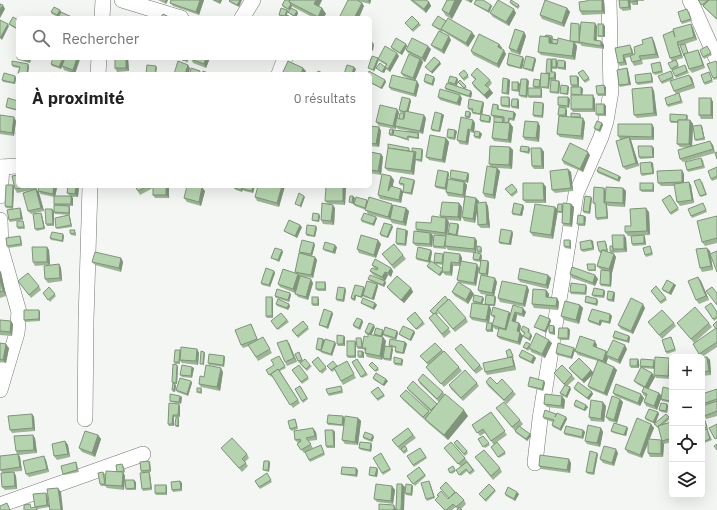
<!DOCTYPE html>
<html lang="fr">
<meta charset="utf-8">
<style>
body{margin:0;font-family:"IBM Plex Sans",sans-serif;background:#f2f2f2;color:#222}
.controls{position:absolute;right:12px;bottom:12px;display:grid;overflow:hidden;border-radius:6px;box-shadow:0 4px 16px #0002}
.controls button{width:36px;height:36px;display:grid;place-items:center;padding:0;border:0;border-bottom:1px solid #e0e0e0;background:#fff;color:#222;font:20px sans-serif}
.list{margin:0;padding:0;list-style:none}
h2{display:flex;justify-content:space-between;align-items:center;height:52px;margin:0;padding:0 16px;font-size:17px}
h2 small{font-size:13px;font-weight:400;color:#767676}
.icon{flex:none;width:22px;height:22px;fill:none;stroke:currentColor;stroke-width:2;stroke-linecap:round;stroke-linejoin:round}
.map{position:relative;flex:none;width:717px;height:510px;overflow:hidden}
.search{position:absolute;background:#fff;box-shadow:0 4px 16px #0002;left:16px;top:16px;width:356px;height:44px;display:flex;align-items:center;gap:10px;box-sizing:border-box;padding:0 14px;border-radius:6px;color:#767676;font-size:15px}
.panel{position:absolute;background:#fff;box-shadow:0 4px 16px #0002;left:16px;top:72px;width:356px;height:116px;border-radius:6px}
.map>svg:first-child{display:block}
</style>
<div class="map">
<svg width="717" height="510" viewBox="0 0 717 510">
<rect width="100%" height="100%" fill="#f4f6f4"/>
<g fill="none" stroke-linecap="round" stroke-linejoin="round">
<defs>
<g id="minor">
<polyline points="122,0 181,18"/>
<polyline points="690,0 717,60"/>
<polyline points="102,18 103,0"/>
<polyline points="242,18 253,0"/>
<polyline points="98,74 99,58"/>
<polyline points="279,74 285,58"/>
<polyline points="0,167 18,166"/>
<polyline points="0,196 2,167"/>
<polyline points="0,220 1,249 19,312 17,333 0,390"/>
<polyline points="85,419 86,321 90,186"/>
<polyline points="535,463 540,419 576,194 601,137 606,121 611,91 609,0"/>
<polyline points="0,505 143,454"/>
</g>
</defs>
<!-- minor casing -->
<use href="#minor" stroke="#757674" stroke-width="16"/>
<!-- minor -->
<use href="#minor" stroke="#fff" stroke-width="15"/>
</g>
<!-- wall -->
<g fill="#9db596" fill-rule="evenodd">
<polygon points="158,0 168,0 166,4"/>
<polygon points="171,0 204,0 199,15 173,6 170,3"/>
<polygon points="212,0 222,0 220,4"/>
<polygon points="230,0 242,0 239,7 231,3 229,1"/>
<polygon points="285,0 322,0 319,7 322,8 326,14 323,18 314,18 293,7 292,6 291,8 297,11 298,13 296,18 290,14 288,12 289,10 283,7 282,5"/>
<polygon points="348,0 371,0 370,4 358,1 362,3 364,6"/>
<polygon points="410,0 426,0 429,2 431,6 426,13"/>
<polygon points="447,0 462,0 452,19 446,16 442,10"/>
<polygon points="465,0 473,0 471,3"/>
<polygon points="604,0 605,14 582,15 580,11 587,1"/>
<polygon points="619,0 630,0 631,10 623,11 620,8"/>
<polygon points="630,0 644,0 644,1 638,1 638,5 633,5 630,2"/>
<polygon points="698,0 717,0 717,20 706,9"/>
<polygon points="510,2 520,6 518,9 511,4"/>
<polygon points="474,4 491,5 492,6 489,13 475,5"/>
<polygon points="567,8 570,12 564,27 542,19 540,15"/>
<polygon points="60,10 61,12 58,17 52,14 51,12"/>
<polygon points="287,10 288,11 285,18 280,16 279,15"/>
<polygon points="689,11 692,21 682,24 681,22"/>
<polygon points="490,13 516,13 509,26 493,17"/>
<polygon points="18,20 18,30 11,26 9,24"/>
<polygon points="446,21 475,36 468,47 444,32 443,31 442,32 434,27 432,25"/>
<polygon points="405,23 419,23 421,25 413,32"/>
<polygon points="691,24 693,28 697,40 685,44 688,53 698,50 700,54 705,68 692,73 689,69 680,45 679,46 683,58 676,60 679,67 672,70 671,69 672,61 670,58 673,31"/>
<polygon points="580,25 597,26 597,41 601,41 604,45 604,49 582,46 580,44 575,43 577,46 575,60 541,55 538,52 545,36 552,36 553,37 553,39 570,41"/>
<polygon points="605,26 605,37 599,37 598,36"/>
<polygon points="524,32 526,36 520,55 511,52 509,48"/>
<polygon points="451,40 444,54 434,48 431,45"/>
<polygon points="654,41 659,58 642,60 643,64 634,66 632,62 631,57 625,58 627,65 620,66 618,63 615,48 632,49 634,55 635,54"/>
<polygon points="406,44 407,46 402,55 392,49 391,47"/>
<polygon points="499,44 502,48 501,49 506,54 499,68 473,55 471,51"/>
<polygon points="707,46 712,55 704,59 703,57"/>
<polygon points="431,49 425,62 421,60 423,62 415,81 419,85 416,97 391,90 389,87 413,81 403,76 401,73 414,56 408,53 406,50"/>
<polygon points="399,56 390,72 386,69 384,73 377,69 376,68 385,66 386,65 381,62 378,59"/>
<polygon points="17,58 31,58 30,63 18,60"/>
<polygon points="65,58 80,58 80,59 75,73 72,73 64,70 62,66 61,69 52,66 51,64"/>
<polygon points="115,58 128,58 129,71 117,72 115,68"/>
<polygon points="191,58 210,58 206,68 193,63 191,59"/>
<polygon points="535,58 536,60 533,72 524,69 523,68"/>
<polygon points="524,59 522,69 508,66 507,64"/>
<polygon points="551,59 552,60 557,61 557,69 553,69 552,68 552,72 555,72 556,74 556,80 550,80 550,78 549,89 542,88 540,87 540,88 542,90 542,98 529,98 528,96 528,90 527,98 521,97 519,95 529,81 528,88 534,88 533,86 541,81 547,74 546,73"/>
<polygon points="716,61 717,63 717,79 714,80 713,78"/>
<polygon points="566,62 566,70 558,69 557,67"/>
<polygon points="660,62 661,64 663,73 655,75 653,73"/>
<polygon points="12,65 29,66 28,74 18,74 19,68 13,67"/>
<polygon points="686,67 689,73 676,78 675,76"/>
<polygon points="627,68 628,70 631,85 620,87 619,85"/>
<polygon points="464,70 469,77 464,81 459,74"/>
<polygon points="583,70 590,80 585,83 578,73"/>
<polygon points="709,72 713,82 705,85 704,83"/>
<polygon points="672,73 674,79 662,84 661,82"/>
<polygon points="370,74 385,80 386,82 382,89 370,83"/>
<polygon points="471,75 490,80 492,83 488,88 493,93 487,99 474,87 472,83 475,80"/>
<polygon points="652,75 653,83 638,85 636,83"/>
<polygon points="689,75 692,78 695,88 676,94 674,91"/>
<polygon points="15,76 16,78 15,84 3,82 2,80"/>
<polygon points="579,77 579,87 572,87 571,85"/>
<polygon points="457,78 458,80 457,86 464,89 458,82 460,80 467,88 465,89 471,91 472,93 471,98 446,90 445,88 449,83 448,82"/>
<polygon points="435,79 433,86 425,83 424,81"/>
<polygon points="508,79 510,80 509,95 504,94 502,93"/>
<polygon points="559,81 560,83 559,94 551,93 550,92"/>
<polygon points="518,82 520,84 519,92 513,91 512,90"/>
<polygon points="568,86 569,87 568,95 561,94 560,93"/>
<polygon points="581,87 583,89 582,95 595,99 595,112 573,112 571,109"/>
<polygon points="606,87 606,96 598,96 597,94"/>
<polygon points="652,87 654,91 657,116 637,118 634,115"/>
<polygon points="679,93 680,95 683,103 668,107 667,105"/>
<polygon points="438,97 462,98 460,106 440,100"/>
<polygon points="711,98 713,102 713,119 701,119 699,115"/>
<polygon points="510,99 510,108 502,107 501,105"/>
<polygon points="518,99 519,101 519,109 512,108 511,106"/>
<polygon points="570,99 569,108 559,107 558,105"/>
<polygon points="18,101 18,111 7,108 6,107"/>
<polygon points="411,101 408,112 426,118 423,134 419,133 419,139 409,138 409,141 395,136 393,135 394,132 393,136 390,136 389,134 393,129 394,131 410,131 398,129 396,127 396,129 379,126 376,122 399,112 398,118 399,118 405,114 405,113 400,112 399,110"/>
<polygon points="484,103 482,115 490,116 491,118 490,123 481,122 480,120 481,115 473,114 472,112 472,111 469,110 468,108"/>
<polygon points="544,104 543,118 534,117 533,115"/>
<polygon points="604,104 606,106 606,116 597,116 596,114"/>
<polygon points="498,105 499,106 499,109 514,112 516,114 514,121 510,120 509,123 513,127 511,143 494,141 492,138 499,118 493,117 491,115"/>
<polygon points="567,110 567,117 572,117 580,114 581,116 581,118 585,122 583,140 560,137 557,134 559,116 558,115"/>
<polygon points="471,113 470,118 466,118 465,116"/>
<polygon points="442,114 444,115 440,132 432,131 431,129"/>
<polygon points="0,115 16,121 14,136 0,134"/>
<polygon points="687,115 688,116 688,120 690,120 693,124 692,146 713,145 715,153 683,162 680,159 688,148 680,147 677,144 678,123 671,123 670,121"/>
<polygon points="461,117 475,123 474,133 470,132 468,145 460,144 457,140"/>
<polygon points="602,123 603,125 600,132 595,130 594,128"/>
<polygon points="652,124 654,128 654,140 631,140 639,166 626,170 623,167 620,139 618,136"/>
<polygon points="701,125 702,126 705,140 696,141 695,140"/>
<polygon points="370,126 379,127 381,131 379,147 370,146"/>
<polygon points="540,126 539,142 525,140 523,137"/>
<polygon points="457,131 455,140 449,139 447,137"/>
<polygon points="480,132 482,134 480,139 475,138 474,136"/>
<polygon points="446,138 449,142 445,163 429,160 426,157"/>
<polygon points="510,147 513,150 512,169 497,168 500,171 495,199 485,197 483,193 491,167 489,164"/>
<polygon points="388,148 410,150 410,151 412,152 422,149 423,150 422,162 417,161 416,160 414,175 388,171 385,168 389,148"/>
<polygon points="541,148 544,152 544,169 534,169 532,166"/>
<polygon points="654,148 654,158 640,159 639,157"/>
<polygon points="530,149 529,154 521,152 520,151"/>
<polygon points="370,152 381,154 383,157 381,175 370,173"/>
<polygon points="590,155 583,172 564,164 562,160"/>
<polygon points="701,158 703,160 705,168 688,172 687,170"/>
<polygon points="651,162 653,163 654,174 642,176 641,174"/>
<polygon points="717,167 717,179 712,181 711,179"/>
<polygon points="597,171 621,177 619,182 598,173"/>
<polygon points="448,172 449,174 446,190 436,188 435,186"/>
<polygon points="571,172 573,191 555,193 552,190"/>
<polygon points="468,173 469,175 468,183 465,182 467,185 465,196 479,201 478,203 488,206 490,228 481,228 478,225 477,211 475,223 464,221 462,217 464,198 448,196 446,192 457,181 451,179 450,178"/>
<polygon points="684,174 684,183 691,185 694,203 680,206 677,202 675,186 661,186 658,183"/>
<polygon points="394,180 392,187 403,191 404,186 400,185 399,183 414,180 415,181 412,195 404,193 403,193 401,203 380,199 378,195"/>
<polygon points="702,181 707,195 701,197 700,196"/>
<polygon points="543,183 546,187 546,203 526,203 523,200"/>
<polygon points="512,184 518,192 512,197 505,189"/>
<polygon points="13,185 14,187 13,209 6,208 5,206"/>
<polygon points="654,185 654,192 642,192 640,190"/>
<polygon points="18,186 36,186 37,189 17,193 15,189"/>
<polygon points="68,186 79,186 78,197 72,197 73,198 73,206 63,206 69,206 70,208 70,215 55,214 54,212 55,205 54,204 54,197 41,194 38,191 57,188 55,196 70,196 67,193"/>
<polygon points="135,186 152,186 153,187 153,186 169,186 169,198 155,198 153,195 153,188 140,195"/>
<polygon points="235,186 244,186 242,192 236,190 234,188"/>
<polygon points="244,186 255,186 253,193 244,191 243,189"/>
<polygon points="285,186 279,207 257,201 255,197"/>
<polygon points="346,186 345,205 330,204 335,208 334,225 323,224 321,220 328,204 325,201"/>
<polygon points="353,186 362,186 362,187"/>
<polygon points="604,188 605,190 605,203 606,203 605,202 623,188 626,191 625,207 608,206 607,205 608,219 597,220 596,218 595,204 593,203"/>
<polygon points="36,189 39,193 44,211 31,214 28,211"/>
<polygon points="205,191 201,206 187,202 184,198"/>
<polygon points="670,195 679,210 671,215 662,200"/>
<polygon points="592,198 590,214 584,213 583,211"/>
<polygon points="367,200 368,201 393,206 409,211 406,226 392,223 390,220 368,214 366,210 355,206 354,204"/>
<polygon points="459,203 462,207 461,221 447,220 449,222 447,234 449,235 448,233 458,224 459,226 458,236 475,238 477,241 476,253 482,256 481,260 488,261 489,263 488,276 481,275 479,273 481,262 474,261 473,259 474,253 448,250 446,247 446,249 434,248 433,246 446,236 432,234 433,236 432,247 416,246 413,243 417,232 416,229 431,223 442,218 440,216"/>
<polygon points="703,203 707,212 692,218 691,216"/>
<polygon points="562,204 563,206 571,204 574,207 572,227 564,226 562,223 562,213 559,213 557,211"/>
<polygon points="523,205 524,207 522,216 513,215 512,213"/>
<polygon points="555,207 558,210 553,239 533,236 530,232"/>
<polygon points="20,208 21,210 23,220 10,222 9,220"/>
<polygon points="54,211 54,226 47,226 46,224"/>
<polygon points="649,212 650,235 628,236 625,232 631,226"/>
<polygon points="41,213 42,215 45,229 37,231 35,229"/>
<polygon points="320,216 319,222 313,221 312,220"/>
<polygon points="584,216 586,217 585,226 579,226 577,224"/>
<polygon points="717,216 717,243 705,246 702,242"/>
<polygon points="70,217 72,227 58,229 56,228"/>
<polygon points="376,217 377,218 374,226 362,222 361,220"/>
<polygon points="23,221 24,223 25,229 18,229 17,227"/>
<polygon points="302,227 297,238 285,232 284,231"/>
<polygon points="393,227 388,238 381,236 380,234"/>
<polygon points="317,228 315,237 307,236 306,234"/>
<polygon points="406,230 408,231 406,246 397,245 396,243"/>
<polygon points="76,232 76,236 71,235 70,233"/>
<polygon points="513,233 511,245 500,244 499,242"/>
<polygon points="624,235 626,238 627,252 611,253 614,254 616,257 612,273 611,287 601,286 600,284 604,271 600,269 597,266 601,253 600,253 599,251 605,241 606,243 608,252 611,253 610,251 612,246"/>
<polygon points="644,235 645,237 646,245 633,246 632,244"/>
<polygon points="20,236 21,238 22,246 8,248 7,246"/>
<polygon points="64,236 63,242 51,240 50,238"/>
<polygon points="570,240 571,242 571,249 565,248 564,246"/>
<polygon points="591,240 593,241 594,250 583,252 581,250"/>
<polygon points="381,244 376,258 359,253 357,249"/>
<polygon points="315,245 312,256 315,257 317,260 313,278 299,276 300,277 313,283 308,300 298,297 295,293 280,287 278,284 296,274 295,272 300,254 299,252"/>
<polygon points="650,246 651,248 653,255 646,257 645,255"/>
<polygon points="47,247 49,250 50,265 59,264 61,268 62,281 48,283 45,279 47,265 35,266 33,262"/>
<polygon points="337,247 335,254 325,251 323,249"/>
<polygon points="482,248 482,253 478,253 477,251"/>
<polygon points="710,251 713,270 702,272 700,268"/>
<polygon points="283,252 279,262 271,258"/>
<polygon points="432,252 430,263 417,260 416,258"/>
<polygon points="382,254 403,255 406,259 394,269"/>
<path d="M443 254H460L462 258V261L479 268 476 286 460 283 457 280 460 266H453L452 276 445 275 443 272 440 276 428 268 427 266 435 264 434 262ZM436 264 443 265 442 269Z"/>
<polygon points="121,258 123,262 121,272 95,265 92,262"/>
<polygon points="595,264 596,266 596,271 589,271 588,270"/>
<polygon points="372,265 393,271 391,277 388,275 385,281 386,283 384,287 370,281 368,279 381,279 373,275 370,271 377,270 374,268"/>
<polygon points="0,271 1,272 6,296 0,298"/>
<polygon points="274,271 275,273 270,287 262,285 261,283"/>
<polygon points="570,274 595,275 598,279 595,286 572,278"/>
<polygon points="551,278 548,289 520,282 518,279"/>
<polygon points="18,281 39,286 41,290 31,298"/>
<polygon points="701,281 709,300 699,304 696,300"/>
<polygon points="497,282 494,296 481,294 478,290"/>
<polygon points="326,284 326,291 318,291 316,289"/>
<polygon points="377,284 378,286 374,300 364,297 363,296 362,298 356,296 355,301 352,300 351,298 355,285 365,289"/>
<polygon points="674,284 676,285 671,295 663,291 662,289"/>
<polygon points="527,286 529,290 525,307 500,302 498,298"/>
<polygon points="656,286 667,300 661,304 651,291"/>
<polygon points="49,287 56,296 50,302 43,293"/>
<polygon points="387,287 411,288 413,292 404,303 390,291"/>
<polygon points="587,287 586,295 571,294 570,292"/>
<polygon points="346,290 344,302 337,301 336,299"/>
<polygon points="546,290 549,294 549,298 557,298 559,302 558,310 534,308 532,304"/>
<polygon points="604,290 605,292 604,298 594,297 592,295"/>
<polygon points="452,292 474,294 468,304 455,296"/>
<polygon points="614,292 615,293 614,302 608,301 607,299"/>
<polygon points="290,293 291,295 289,302 276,298 275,296"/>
<polygon points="495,296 496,298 495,306 489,306 491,309 489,323 493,324 494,318 491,315 510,314 513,305 526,312 524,317 517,315 516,322 519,323 521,326 520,332 523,336 520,345 500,339 497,336 499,330 495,329 493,327 493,332 487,332 486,330 487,323 472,320 470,317 478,303 474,303 473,301 484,299 482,304 486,305 485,304"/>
<polygon points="273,299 273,318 267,318 266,316"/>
<polygon points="319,299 319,306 313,306 312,304"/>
<polygon points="598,301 597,306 586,303 585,302"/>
<polygon points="361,303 375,303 377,305 374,310 362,304"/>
<polygon points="276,304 290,306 288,310 277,306"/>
<polygon points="580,305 583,308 579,324 564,320 561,316"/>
<polygon points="705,307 717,312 717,319 714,321"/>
<polygon points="645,308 633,334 621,329 618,325"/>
<polygon points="430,311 466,318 468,322 455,332 439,313 437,315 451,332 444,338 429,318 433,314"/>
<polygon points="40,312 40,321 25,322 24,320"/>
<polygon points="332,312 333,314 328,329 321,326 319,325"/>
<polygon points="415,312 425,324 417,330 407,319"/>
<polygon points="281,313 289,322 278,330 271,321"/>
<polygon points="610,314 612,316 610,324 602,322 600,326 589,322 588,320"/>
<polygon points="550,319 551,321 549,325 554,326 555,328 555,335 550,334 549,332 549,325 546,333 534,327"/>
<polygon points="0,320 13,324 12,336 0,335"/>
<polygon points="362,320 363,322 360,330 354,327 353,325"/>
<polygon points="303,321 309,329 298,338 292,330"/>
<polygon points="717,321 717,347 702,357 693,344 694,343 677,323 709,323 712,327 694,343 716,329 713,325"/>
<polygon points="648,322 674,323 676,326 662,339"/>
<polygon points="251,324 253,328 258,340 263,337 272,353 258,361 249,346 243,348 241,345"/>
<polygon points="375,327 371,335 376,336 374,334 384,331 397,331 398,333 396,340 384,336 383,335 382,337 386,341 385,346 393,349 391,361 384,360 383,358 382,360 367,357 365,353 365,351 363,349 358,349 357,347 362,340 363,344 368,337 368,335 366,334 365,332"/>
<polygon points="568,328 570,330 569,340 560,340 558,338"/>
<polygon points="529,329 530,331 529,333 532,336 530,341 525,338 523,336 525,334 522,332 521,330"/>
<polygon points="414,331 415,333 411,341 401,336 399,334"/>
<polygon points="629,336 630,337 629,343 614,339 613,337"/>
<polygon points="345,337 345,346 338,346 337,344"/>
<polygon points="671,337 672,339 676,351 667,354 666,352"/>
<polygon points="323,339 324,340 336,344 332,356 322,353 321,352 317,350 316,349"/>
<polygon points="405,342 407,344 404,354 396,353 395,351 396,348 390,347 389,345"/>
<polygon points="0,343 9,348 6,363 0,362"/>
<polygon points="289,343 297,362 287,366 285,362"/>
<polygon points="356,343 356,358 348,358 347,356"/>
<polygon points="552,343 545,358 531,352 530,349 528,351 524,348 523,347"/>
<polygon points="597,345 596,347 608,352 627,349 620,364 609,359 608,358 606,363 617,370 607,396 590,389 588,386 592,375 584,383 572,372 569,368 591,370 593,373 598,361 578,355 575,351"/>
<polygon points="574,348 575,350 572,359 557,355 556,353"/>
<polygon points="197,349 199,353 198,365 182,363 180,361 180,364 175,364 174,362 181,351"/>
<polygon points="455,349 480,365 483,369 476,374"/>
<polygon points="510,349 514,358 513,358 514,361 516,370 487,375 485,372 508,358"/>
<polygon points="442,350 459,367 462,371 444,387 429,371 426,367 428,365 420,356"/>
<polygon points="299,352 303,361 310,365 312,366 307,371 301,365 300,363 301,363 299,363 298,361"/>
<polygon points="364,352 364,358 359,358 358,356"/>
<polygon points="224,356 225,357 224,367 209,365 208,363"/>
<polygon points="279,356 286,368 280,371 300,403 293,408 272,376 271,377 266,370 274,365"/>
<polygon points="519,356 534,356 536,358 533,364 520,358"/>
<polygon points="318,357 327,369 322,374 312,362"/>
<polygon points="702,357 707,357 710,360 711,375 702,376"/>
<polygon points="357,359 368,375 362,378 352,362"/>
<polygon points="402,359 403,360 402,366 395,365 394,363"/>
<polygon points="638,359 639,361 639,368 631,368 630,366"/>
<polygon points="655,362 672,362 671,379 656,378 654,375 654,369 642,368 652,373 655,377 648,389 662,396 657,410 646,406 644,402 646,396 644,396 642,392 644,388 637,384 634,381 641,367 640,366"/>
<polygon points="349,364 356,378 343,385 335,370 332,372 327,366 337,366"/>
<polygon points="177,365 178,367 177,384 175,384 176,386 175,392 173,392 172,390 173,384 172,382"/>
<polygon points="299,365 309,379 302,384 292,370"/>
<polygon points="369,365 378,368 379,370 376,372"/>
<polygon points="192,367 194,368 192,378 182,377 180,375"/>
<polygon points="223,372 220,391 201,387 199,384 204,377"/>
<polygon points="554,373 572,375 575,379 567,386 571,389 567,398 561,395 560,393 565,386"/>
<polygon points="373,378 388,381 384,386 374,380"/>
<polygon points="418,380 443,392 445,395 468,416 448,440 429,424 426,421 403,400 400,396 429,411 430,413 431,412 409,391 407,388 438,404 439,402 420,384"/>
<polygon points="191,381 192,383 188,396 177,392 176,390"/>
<polygon points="544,381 545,383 543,391 529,387 528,386"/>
<polygon points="486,382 497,384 513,391 516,394 507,404 488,386"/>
<polygon points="477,383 479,386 463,401 451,389 449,385"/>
<polygon points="300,386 308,399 303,403 295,389"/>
<polygon points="378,387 385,396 378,401 371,392"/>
<polygon points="201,388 202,390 202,394 198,393 197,392"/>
<polygon points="342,388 343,393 329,396 328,394"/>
<polygon points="574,388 592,392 593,394 589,400 575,390"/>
<polygon points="717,389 717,416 706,419 704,416 706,405 705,403"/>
<polygon points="672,390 671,403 662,401 661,399"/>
<polygon points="613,393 644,398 640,406 615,396"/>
<polygon points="180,396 182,397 181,404 171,402 170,401"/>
<polygon points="562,396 565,400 564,409 547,407 544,404"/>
<polygon points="620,399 623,402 617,423 609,421 606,417"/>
<polygon points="169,403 180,406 180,417 178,417 179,419 179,427 176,427 175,425 178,417 174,417 174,426 169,426 168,424"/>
<polygon points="667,404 668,406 667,413 661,412 659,410"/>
<polygon points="574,405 588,407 585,411 575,407"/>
<polygon points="606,406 604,422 591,421 589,417"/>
<polygon points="496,408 520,420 523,424 520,427 530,434 531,436 527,441 516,433 515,431 516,430 515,431"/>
<polygon points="491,412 507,435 497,442 506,454 499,458 491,447 494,445 485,433 480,436 472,425"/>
<polygon points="658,412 659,414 655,424 646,420 645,418"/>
<polygon points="32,414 34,417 35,431 12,433 10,430"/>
<polygon points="556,415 566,417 567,419 561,431 553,427 552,425 553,422 544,419 543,417"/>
<polygon points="343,416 344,418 344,426 328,425 327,423"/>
<polygon points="669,417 670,419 664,424 671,422 672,423 672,442 664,444 663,457 650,457 648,453 648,444 642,458 628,453 625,449 651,424 654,428 649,440 662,440 659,429 654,424"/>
<polygon points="358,418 361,421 358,445 345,444 342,440"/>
<polygon points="702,418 705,420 708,429 702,431"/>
<polygon points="295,419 296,421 298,429 292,431 290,429"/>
<polygon points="408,428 416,438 405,446 408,451 404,454 401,450 400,450 392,440"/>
<polygon points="601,428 603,432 600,447 587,444 585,441"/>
<polygon points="628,428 626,436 613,433 611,431"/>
<polygon points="707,429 712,440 702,444 702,431"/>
<polygon points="333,430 335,432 335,448 327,448 326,446"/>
<polygon points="583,430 585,432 583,439 565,435 564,433"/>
<polygon points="316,432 317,440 309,441 313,448 304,453 297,444 299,443 298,443 295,440"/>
<polygon points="98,435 101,439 95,457 82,452 79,448"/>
<polygon points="483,436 490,445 485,448 478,439"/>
<polygon points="363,437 374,437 372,442 364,439"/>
<polygon points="35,438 37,453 19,455 20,457 22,471 9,472 14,472 16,476 17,489 5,490 2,487 3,473 0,470 17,454 16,451"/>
<polygon points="65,441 68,445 70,457 57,460 54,456"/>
<polygon points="372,445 371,452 361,450 359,448"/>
<polygon points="455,445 467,451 468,453 465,456"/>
<polygon points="322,447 325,455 310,462 309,460"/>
<polygon points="221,448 247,454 249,458 245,462 248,466 242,472"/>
<polygon points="420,448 427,458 414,467 407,456"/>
<polygon points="444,448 465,458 475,471 470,475 467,471 461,476 456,470 461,467"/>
<polygon points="381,453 391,470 383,475 382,473"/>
<polygon points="618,453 614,466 603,463 600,459"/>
<polygon points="598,454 594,475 588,474 586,472"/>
<polygon points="475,457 500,468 502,472 493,480"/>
<polygon points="46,460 49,472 29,477 26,474"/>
<polygon points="269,461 270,463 269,472 265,471 263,470"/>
<polygon points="76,462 77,464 79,472 64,475 63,474"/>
<polygon points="150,462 151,472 142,473 141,471"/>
<polygon points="571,463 570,473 541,469 539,466"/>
<polygon points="124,466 125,472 123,473 125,476 124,490 107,488 105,486 101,486 100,484 103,472 105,474 105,478 117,472"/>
<polygon points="453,466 456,471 452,474 448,469"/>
<polygon points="419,467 426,476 415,486 407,476"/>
<polygon points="358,470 357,477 343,475 341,474"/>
<polygon points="378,470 377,477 371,476 369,475"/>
<polygon points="149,472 150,474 152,490 143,491 142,489"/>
<polygon points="267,473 272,482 260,489 255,481"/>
<polygon points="180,481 182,483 182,491 173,492 172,490"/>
<polygon points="136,482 136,490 127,490 126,489"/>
<polygon points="430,483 435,498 427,501 426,499"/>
<polygon points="412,485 413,487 412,496 406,495 405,493"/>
<polygon points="167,486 167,495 156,495 155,493"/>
<polygon points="392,486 395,490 393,504 377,502 374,499"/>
<polygon points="440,488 464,500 466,504 461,509 457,509 456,507 452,510 444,510 435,500 438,497 437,495 448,499 449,498"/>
<polygon points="495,490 496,491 486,502 479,494"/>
<polygon points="47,494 49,507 37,509 38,510 24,510 36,508"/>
<polygon points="505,494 519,494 515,501 506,496"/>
</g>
<!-- shaded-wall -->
<g fill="#7f947a">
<polygon points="166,0 168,0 166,4 165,2"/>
<polygon points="200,0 204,0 199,15 196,12"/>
<polygon points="220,0 222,0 220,4 219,2"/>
<polygon points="240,0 242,0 239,7 237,5"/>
<polygon points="316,0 322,0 317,9 314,4"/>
<polygon points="368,0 371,0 370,4"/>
<polygon points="455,0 462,0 452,19 449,14"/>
<polygon points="469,0 473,0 471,3"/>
<polygon points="602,0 604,0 605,14 602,11"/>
<polygon points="628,0 630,0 631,10 629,7"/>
<polygon points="635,0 637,0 638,1 638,5 636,1"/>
<polygon points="429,2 431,6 426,13 424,9"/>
<polygon points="362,3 364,6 359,18 354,18"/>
<polygon points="291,4 292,6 290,10 288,9"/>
<polygon points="3,5 5,9 0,18 0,10"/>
<polygon points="491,5 492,6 489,13 488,11"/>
<polygon points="322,8 326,14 323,18 318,18 318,17"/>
<polygon points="567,8 570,12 564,27 562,23"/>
<polygon points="514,9 516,13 509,26 506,22"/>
<polygon points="60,10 61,12 58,17 57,15"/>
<polygon points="287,10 288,11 286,18 285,16"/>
<polygon points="297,11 298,13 296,18 294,16"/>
<polygon points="595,23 597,26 596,44 594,40"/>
<polygon points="8,24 9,26 2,40 0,38"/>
<polygon points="603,24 605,26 605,37 603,36"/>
<polygon points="691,24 693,28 697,40 694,37"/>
<polygon points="472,32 475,36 468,47 466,43"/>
<polygon points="524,32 526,36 520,55 517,51"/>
<polygon points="449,36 451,40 444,54 442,50"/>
<polygon points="549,37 552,40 551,46 549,43"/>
<polygon points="652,37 654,41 659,58 656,54"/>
<polygon points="601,41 604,45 604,49 601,46"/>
<polygon points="574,42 577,46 575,60 572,56"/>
<polygon points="677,42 679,46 683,58 681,55"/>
<polygon points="373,43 374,45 373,51 371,49"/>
<polygon points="406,44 407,46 402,55 400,53"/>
<polygon points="499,44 502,48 500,51 498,47"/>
<polygon points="630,45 632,49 634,57 632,53"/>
<polygon points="428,46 431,49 425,62 422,58"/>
<polygon points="504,50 506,54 499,68 497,64"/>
<polygon points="698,50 700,54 705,68 703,65"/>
<polygon points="397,53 399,56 390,72 388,69"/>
<polygon points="623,55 625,58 627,65 624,62"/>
<polygon points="523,57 524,59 522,69 520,68"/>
<polygon points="29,58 31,58 30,63 28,61"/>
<polygon points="63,58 65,58 61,69 59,67"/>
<polygon points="77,58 80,58 80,59 75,74 73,70"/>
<polygon points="126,58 128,58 129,71 126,68"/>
<polygon points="187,58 189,58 187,63 186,61"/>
<polygon points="206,58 210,58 206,68 204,64"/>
<polygon points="378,58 379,60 374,72 373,70"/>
<polygon points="535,58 536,60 533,72 532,70"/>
<polygon points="420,59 423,62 415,81 413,78"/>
<polygon points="551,59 553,61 552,74 551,72"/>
<polygon points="556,59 557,61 557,69 556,67"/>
<polygon points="565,61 566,62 566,70 564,68"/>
<polygon points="440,62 441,64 432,74 431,72"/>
<polygon points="28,64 29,66 28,74 27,74"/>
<polygon points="188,65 190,68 189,74 185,74"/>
<polygon points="156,66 157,68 156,74 155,74"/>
<polygon points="354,67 356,69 354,74 352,74"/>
<polygon points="385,67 386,69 384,73 382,72"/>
<polygon points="303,68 306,71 305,74 301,74"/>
<polygon points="627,68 628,70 631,85 629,84"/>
<polygon points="555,72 556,74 556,80 554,78"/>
<polygon points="651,73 652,75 653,83 652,81"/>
<polygon points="549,74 550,76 549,89 548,87"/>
<polygon points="689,75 692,78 695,88 693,84"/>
<polygon points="15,76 16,78 15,84 14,83"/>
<polygon points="577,76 579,77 579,87 578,85"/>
<polygon points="434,77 435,79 433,86 432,84"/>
<polygon points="457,78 458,80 457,86 455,84"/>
<polygon points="508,79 510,80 509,95 507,93"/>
<polygon points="527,79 529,81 527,98 526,96"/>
<polygon points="385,80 386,82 382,89 381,88"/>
<polygon points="417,81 419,85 416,97 414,94"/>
<polygon points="559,81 560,83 559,94 558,92"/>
<polygon points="518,82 520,84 519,92 518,90"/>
<polygon points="604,85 606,87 606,96 605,94"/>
<polygon points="568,86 569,87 568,95 567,94"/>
<polygon points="581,87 583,89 582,97 581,95"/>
<polygon points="652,87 654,91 657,116 654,113"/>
<polygon points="541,88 542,90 542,98 541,96"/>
<polygon points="490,89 493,93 487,99 484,95"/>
<polygon points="471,91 472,93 471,98 469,96"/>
<polygon points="460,95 462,98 460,106 457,103"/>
<polygon points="593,95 595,99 595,112 593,109"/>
<polygon points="509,97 510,99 510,108 509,106"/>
<polygon points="568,97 570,99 569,108 568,106"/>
<polygon points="711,98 713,102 713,119 711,115"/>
<polygon points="410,99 411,101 408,114 407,112"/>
<polygon points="518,99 519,101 519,109 517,107"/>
<polygon points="483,102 484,103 482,116 480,114"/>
<polygon points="543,103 544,104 543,118 542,116"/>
<polygon points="604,104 606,106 606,116 604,114"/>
<polygon points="566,108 567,110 567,117 565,115"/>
<polygon points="397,109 399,112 396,126 395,126 396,127 396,129 393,126"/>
<polygon points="470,112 471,113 470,118 469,117"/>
<polygon points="514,112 516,114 514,121 513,119"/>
<polygon points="442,114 444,115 440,132 439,131"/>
<polygon points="424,115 426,118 423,134 420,131"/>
<polygon points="490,116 491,118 490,123 489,122"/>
<polygon points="14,117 16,121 14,136 12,133"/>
<polygon points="583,118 585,122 583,140 581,136"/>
<polygon points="473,120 475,123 474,133 471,130"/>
<polygon points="690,120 693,124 692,148 689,144"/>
<polygon points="538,122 540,126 539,142 536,138"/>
<polygon points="510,123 513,127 511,143 508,140"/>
<polygon points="602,123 603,125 600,132 599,130"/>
<polygon points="652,124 654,128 654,140 652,137"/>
<polygon points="701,125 702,126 705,140 704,138"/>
<polygon points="379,127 381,131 379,147 376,144"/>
<polygon points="393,129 394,131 393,136 392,134"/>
<polygon points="468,129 470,132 468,145 466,142"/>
<polygon points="455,130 457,131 455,140 454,138"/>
<polygon points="480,132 482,134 480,139 479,137"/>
<polygon points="418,133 419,134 419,139 418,138"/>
<polygon points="629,137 631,140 639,166 636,163"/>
<polygon points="446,138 449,142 445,163 442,160"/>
<polygon points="710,141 713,145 715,153 713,149"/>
<polygon points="652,146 654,148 654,158 653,157"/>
<polygon points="510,147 513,150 512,169 509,165"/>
<polygon points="529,147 530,149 529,154 528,152"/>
<polygon points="541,148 544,152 544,169 542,166"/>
<polygon points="422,149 423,150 422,162 421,160"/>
<polygon points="414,152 416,155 414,175 411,171"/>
<polygon points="588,152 590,155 583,172 580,169"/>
<polygon points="381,154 383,157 381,175 378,171"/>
<polygon points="651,162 653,163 654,174 653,173"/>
<polygon points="497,168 500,171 495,199 493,195"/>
<polygon points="568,169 571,172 573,191 571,188"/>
<polygon points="682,170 684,174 684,185 682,182"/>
<polygon points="448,172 449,174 446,190 445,188"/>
<polygon points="468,173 469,175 468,183 466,181"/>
<polygon points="391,176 394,180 391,195 388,191"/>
<polygon points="619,176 621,177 619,182 618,180"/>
<polygon points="414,180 415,181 412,195 411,193"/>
<polygon points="464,182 467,185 465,198 463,195"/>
<polygon points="689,182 691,185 694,203 692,200"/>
<polygon points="543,183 546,187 546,203 544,200"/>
<polygon points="653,183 654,185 654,192 653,190"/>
<polygon points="13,185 14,187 13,209 12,207"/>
<polygon points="54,186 56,186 57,188 55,197 53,194"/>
<polygon points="76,186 79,186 78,197 75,194"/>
<polygon points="166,186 169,186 169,198 166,195"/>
<polygon points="242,186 244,186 242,192 241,190"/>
<polygon points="253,186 255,186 253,193 252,191"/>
<polygon points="282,186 285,186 279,207 277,203"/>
<polygon points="343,186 346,186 345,205 343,201"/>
<polygon points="202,187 205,191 201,206 199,202"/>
<polygon points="604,188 605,190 605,205 604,203"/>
<polygon points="623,188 626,191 625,207 623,203"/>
<polygon points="36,189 39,193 44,211 41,208"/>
<polygon points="401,189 403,192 401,203 399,200"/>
<polygon points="71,196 73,198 73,206 71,204"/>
<polygon points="304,196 305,197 301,208 300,206"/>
<polygon points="353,196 355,198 354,205 352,203"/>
<polygon points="591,197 592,198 590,214 589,212"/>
<polygon points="476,198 479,201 475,223 473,219"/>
<polygon points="486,202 488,206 490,228 487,224"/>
<polygon points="459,203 462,207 461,221 458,217"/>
<polygon points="606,203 607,205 608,219 607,217"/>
<polygon points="392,204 394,208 390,219 388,217"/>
<polygon points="571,204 574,207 572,227 570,224"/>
<polygon points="333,205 335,208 334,225 331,221"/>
<polygon points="523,205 524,207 522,216 520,215"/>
<polygon points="69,206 70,208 70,215 69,213"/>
<polygon points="555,207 558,210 553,239 551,235"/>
<polygon points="20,208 21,210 23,220 21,218"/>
<polygon points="406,208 409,211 406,226 403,222"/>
<polygon points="646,208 649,212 650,235 647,231"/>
<polygon points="52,209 54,211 54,226 53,224"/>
<polygon points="41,213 42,215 45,229 44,228"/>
<polygon points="319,214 320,216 319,222 318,221"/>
<polygon points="69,215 70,217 72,227 71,225"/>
<polygon points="584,216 586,217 585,226 584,224"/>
<polygon points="376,217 377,218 374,226 373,224"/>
<polygon points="446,218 449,222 447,236 445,233"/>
<polygon points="458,224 459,226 457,236 456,235"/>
<polygon points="300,225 302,227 297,238 295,236"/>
<polygon points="392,225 393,227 388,238 387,237"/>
<polygon points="316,226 317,228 315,237 314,236"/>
<polygon points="406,230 408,231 406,246 405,244"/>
<polygon points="512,231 513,233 511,245 509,244"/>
<polygon points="430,233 433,236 432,247 430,244"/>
<polygon points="63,234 64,236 63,242 62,241"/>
<polygon points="624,235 626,238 627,252 624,249"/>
<polygon points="644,235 645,237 646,245 644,243"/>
<polygon points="20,236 21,238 22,246 21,244"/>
<polygon points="475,238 477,241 476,253 474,249"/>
<polygon points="378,240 381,244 376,258 374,255"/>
<polygon points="570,240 571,242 571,249 570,247"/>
<polygon points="591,240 593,241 594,250 593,248"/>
<polygon points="605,241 606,243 608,252 607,250"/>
<polygon points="314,243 315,245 312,256 311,254"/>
<polygon points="335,245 337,247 335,254 333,252"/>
<polygon points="47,247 49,250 50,265 47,262"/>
<polygon points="707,248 710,251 713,270 711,266"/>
<polygon points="282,250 283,252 279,262 278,260"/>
<polygon points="431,250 432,252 430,263 428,261"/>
<polygon points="460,254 462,258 461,266 459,263"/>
<polygon points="481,254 482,256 481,262 479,260"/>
<polygon points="614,254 616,257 612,273 611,287 610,285 610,271 609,269"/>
<polygon points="315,257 317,260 313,278 311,275"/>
<polygon points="121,258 123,262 121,272 119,268"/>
<polygon points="488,261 489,263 488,276 486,274"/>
<polygon points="451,262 453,266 452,276 450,272"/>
<polygon points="59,264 61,268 62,281 60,278"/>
<polygon points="477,264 479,268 476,286 474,283"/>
<polygon points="391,268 393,271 391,277 388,273"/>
<polygon points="443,269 442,272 443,272 440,276 439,275"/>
<polygon points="0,271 1,272 6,296 3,291 0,279"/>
<polygon points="274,271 275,273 270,287 269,285"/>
<polygon points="385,272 388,275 385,281 382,277"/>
<polygon points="298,274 301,278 295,293 293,289"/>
<polygon points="548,275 551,278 548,289 546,285"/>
<polygon points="595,275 598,279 595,286 593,283"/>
<polygon points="698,277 701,281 709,300 706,296"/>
<polygon points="495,278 497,282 494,296 492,293"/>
<polygon points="311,279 313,283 308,300 306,297"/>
<polygon points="385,281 386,283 384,287 383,285"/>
<polygon points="325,282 326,284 326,291 325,289"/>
<polygon points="377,284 378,286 374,300 372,299"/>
<polygon points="674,284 676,285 671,295 669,293"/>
<polygon points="586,285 587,287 586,295 585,293"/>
<polygon points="527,286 529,290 525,307 523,304"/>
<polygon points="364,287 365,289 362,298 361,297"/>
<polygon points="345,288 346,290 344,302 343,300"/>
<polygon points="411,288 413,292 404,303 401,300"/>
<polygon points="471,290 474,294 468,304 466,300"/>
<polygon points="546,290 549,294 548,301 546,297"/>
<polygon points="604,290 605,292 604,298 603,296"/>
<polygon points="614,292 615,293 614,302 612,300"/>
<polygon points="290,293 291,295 289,302 288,300"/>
<polygon points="355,295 356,296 355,301 354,299"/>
<polygon points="495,296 496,298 495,306 494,305"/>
<polygon points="272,297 273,299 273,318 272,316"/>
<polygon points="318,297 319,299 319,306 318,304"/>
<polygon points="483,297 484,299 482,305 481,303"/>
<polygon points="557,298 559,302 558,310 556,306"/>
<polygon points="597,299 598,301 597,306 596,304"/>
<polygon points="375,303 377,305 374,310 373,308"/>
<polygon points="289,304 290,306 288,310 287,308"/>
<polygon points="643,304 645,308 633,334 631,331"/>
<polygon points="489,305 491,309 489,323 486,320"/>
<polygon points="580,305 583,308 579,324 576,320"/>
<polygon points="523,308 526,312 524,317 522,314"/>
<polygon points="39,310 40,312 40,321 39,319"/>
<polygon points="332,312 333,314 328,329 327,327"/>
<polygon points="509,312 512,315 507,332 505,329"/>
<polygon points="515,312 517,315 515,324 512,321"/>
<polygon points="610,314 612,316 610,324 609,322"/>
<polygon points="550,319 551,321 546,333 545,331"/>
<polygon points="362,320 363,322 360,330 359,328"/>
<polygon points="600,320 602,322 600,326 599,324"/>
<polygon points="11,321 13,324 12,336 10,332"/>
<polygon points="519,323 521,326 519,335 517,331"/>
<polygon points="374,325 375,327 371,336 369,334"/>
<polygon points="492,325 493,327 493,332 491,330"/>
<polygon points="554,326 555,328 555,335 553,333"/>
<polygon points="568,328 570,330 569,340 568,338"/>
<polygon points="383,330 384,332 382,338 381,336"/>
<polygon points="397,331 398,333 396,340 395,338"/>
<polygon points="414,331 415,333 411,341 410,340"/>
<polygon points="520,332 523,336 520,345 518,342"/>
<polygon points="531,334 532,336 530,341 529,339"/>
<polygon points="344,336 345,337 345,346 343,344"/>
<polygon points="629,336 630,337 629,343 627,341"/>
<polygon points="383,337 386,341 382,360 380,356"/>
<polygon points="323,339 324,341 322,352 321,350"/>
<polygon points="287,340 289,343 297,362 294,358"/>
<polygon points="549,340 552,343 545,358 542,354"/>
<polygon points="355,341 356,343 356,358 355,356"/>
<polygon points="595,341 597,345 596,350 593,346"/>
<polygon points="335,342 336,344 332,356 331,354"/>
<polygon points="405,342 407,344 404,354 403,353"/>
<polygon points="6,344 9,348 6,363 3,360"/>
<polygon points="625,345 627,349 620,364 618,360"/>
<polygon points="392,347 393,349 391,361 390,359"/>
<polygon points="574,348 575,350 572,359 571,357"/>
<polygon points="197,349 199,353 198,365 196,361"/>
<polygon points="362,351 364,352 364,358 362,356"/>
<polygon points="606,351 609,354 606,355 608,358 606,364 603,361"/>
<polygon points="204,352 205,353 204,366 203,364"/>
<polygon points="224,356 225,357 224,367 223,365"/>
<polygon points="534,356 536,358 533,364 531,362"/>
<polygon points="512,357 514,361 516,370 514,366"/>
<polygon points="707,357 710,360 711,375 709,371"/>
<polygon points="669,358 672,362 671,379 668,376"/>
<polygon points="402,359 403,360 402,366 401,364"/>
<polygon points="638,359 639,361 639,368 637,366"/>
<polygon points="654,360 655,362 654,369 653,367"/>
<polygon points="177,365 178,367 177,384 176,383"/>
<polygon points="192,367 194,368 192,378 191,376"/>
<polygon points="614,367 617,370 607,396 604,393"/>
<polygon points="221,368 223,372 220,391 217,387"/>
<polygon points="591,370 594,373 584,383 582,380"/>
<polygon points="652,373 655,377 648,390 645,387"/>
<polygon points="386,379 388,381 384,386 383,385"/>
<polygon points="191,381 192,383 188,396 187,394"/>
<polygon points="544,381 545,383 543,391 542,389"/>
<polygon points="175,384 176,386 175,392 174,390"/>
<polygon points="570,387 571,389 567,398 566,396"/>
<polygon points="671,389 672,390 672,394 671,403 669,401"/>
<polygon points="592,392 593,394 589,400 587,398"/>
<polygon points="659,393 662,396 657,410 654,406"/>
<polygon points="641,394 644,398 640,406 638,403"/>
<polygon points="180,396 182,397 181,404 179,402"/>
<polygon points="562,396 565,400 564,409 561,406"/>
<polygon points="620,399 623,402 617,423 614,420"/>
<polygon points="603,402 606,406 604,422 601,419"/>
<polygon points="179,404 180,406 180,417 178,415"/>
<polygon points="667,404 668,406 667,413 666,411"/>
<polygon points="586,405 588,407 585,411 584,410"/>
<polygon points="464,410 468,416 448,440 444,435"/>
<polygon points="658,412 659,414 655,424 653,422"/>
<polygon points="32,414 34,417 35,431 33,428"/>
<polygon points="173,415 174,417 174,426 172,424"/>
<polygon points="343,416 344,418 344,426 342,425"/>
<polygon points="178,417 179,419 179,427 178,426"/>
<polygon points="566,417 567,419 561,431 560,429"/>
<polygon points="358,418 361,421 358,445 355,442"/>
<polygon points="651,424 654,428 642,458 640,455"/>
<polygon points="627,427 628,428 626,436 624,435"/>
<polygon points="313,428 316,432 317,440 315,436"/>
<polygon points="601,428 603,432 600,447 597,443"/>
<polygon points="333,430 335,432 335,448 334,446"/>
<polygon points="583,430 585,432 583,439 582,437"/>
<polygon points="530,434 531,436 527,441 526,439"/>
<polygon points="33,435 35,438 37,453 34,450"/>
<polygon points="98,435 101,439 95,457 92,453"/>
<polygon points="373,435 374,437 372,442 371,440"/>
<polygon points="661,440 664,444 663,457 661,454"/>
<polygon points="65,441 68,445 70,457 68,454"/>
<polygon points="371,443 372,445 371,452 370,450"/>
<polygon points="616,449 618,453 614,466 612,463"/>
<polygon points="597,453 598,454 594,475 593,473"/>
<polygon points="18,454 20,457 22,471 20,467"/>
<polygon points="44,456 46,460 49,472 47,469"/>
<polygon points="569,459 571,463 570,473 567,470"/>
<polygon points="149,461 150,462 151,472 150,470"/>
<polygon points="269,461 270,463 269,472 268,470"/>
<polygon points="356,468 358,470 357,477 356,475"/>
<polygon points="377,468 378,470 377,477 375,476"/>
<polygon points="14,472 16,476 17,489 15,486"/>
<polygon points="123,472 125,476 124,490 122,486"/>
<polygon points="149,472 150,474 152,490 151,488"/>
<polygon points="134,480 136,482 136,490 135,488"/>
<polygon points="180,481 182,483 182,491 181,489"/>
<polygon points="429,481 430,483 435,498 434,497"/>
<polygon points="402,484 405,487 404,510 401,510"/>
<polygon points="166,485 167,486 167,495 166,493"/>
<polygon points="412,485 413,487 412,496 411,494"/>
<polygon points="392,486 395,490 393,504 391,501"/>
<polygon points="58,488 61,492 63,510 61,510"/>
<polygon points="517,492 519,494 515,501 514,499"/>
<polygon points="46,493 47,494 49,507 47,505"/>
<polygon points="394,505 396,509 396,510 394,510"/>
</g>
<!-- building -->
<g fill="#b6d3af" stroke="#7f947a">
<polygon points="171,0 200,0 196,12 170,3"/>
<polygon points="214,0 220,0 219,2"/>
<polygon points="230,0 240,0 237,5 229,1"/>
<polygon points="285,0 290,0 289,2 291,4 288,9 282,5"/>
<polygon points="290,0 316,0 314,4 322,8 318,17 289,2"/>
<polygon points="348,0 357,0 362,3 354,18 339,18"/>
<polygon points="412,0 426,0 429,2 424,9"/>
<polygon points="447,0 455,0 449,14 442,10"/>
<polygon points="476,0 483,0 491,5 488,11 474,4"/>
<polygon points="498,0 514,9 506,22 490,13"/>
<polygon points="511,0 519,5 517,7 510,2"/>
<polygon points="545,0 567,8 562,23 540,15"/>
<polygon points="587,0 602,0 602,11 580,11 579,2 587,1"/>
<polygon points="619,0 628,0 629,7 620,8"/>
<polygon points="630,0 635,0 636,1 630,2"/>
<polygon points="698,0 708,0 702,5"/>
<polygon points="709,0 717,0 717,19 703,6"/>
<polygon points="0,4 3,5 0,10"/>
<polygon points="54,7 60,10 57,15 51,12"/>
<polygon points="281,8 287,10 285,16 279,15"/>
<polygon points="291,8 297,11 294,16 288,12"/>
<polygon points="687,9 691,19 681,22 678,12"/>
<polygon points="61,12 74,18 58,18"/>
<polygon points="163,14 171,18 160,18"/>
<polygon points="287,15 292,18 285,18"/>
<polygon points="412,16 419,23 412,30 405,23"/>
<polygon points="438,16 446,21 441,30 432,25"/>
<polygon points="13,17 18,20 18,29 9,24"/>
<polygon points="448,18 472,32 466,43 441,29"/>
<polygon points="0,20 8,24 0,38"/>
<polygon points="581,22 595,23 594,40 601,41 601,46 579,42"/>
<polygon points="571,23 579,24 579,42 570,41"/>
<rect x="598" y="24" width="5" height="12"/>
<polygon points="691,24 694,37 677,42 681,55 670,58 663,35 673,31 675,37 673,29"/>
<polygon points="515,29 524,32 517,51 509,48"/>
<polygon points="439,31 449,36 442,50 431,45"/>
<polygon points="479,34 499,44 498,47 504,50 497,64 471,51"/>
<polygon points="546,35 552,36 552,38 545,36"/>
<polygon points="540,36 549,37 549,43 557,44 558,38 574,42 572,56 538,52"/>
<polygon points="652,37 656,54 639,56 641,60 632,62 630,56 635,54 634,47 643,44 642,40"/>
<polygon points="396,38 406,44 400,53 391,47"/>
<polygon points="412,38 428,46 422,58 406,50"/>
<polygon points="552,39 558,40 557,44 552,43"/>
<polygon points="370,42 373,43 371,49 370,48"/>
<polygon points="685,44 688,53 684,54 684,56 680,45"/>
<polygon points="630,45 632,53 623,55 624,62 618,63 615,48"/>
<polygon points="385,46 397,53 388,69 385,67 387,64 378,59"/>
<polygon points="707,46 711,53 703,57 700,50"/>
<polygon points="698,50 703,65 689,69 684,54"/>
<polygon points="509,53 523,57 520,68 507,64"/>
<polygon points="18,54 18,58 29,58 28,61 17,58"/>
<polygon points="409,54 420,59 413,78 401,73"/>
<polygon points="372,56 378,58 373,70 368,68"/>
<polygon points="526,56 535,58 532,70 523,68"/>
<polygon points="434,57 440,62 431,72 425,67"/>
<polygon points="53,58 63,58 59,67 51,64"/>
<polygon points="65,58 77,58 73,70 62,66"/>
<rect x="115" y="58" width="11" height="10"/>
<polygon points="183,58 187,58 186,61 182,60"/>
<polygon points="191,58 206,58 204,64 191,59"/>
<polygon points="547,59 551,59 551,72 555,72 554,78 549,78 550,73 546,73"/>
<rect x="552" y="59" width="4" height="8"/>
<polygon points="558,60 565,61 564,68 557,67"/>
<polygon points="676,60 678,65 671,69 668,63"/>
<polygon points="12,61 28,64 27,74 18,74 20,67 12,65"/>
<polygon points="178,61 188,65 185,74 174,74"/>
<polygon points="288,61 303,68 301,74 292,74 290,73 289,74 282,74"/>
<polygon points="716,61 717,64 717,77 713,78 707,64"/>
<polygon points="660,62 662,71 653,73 651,64"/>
<polygon points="380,63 385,67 382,72 376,68"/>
<polygon points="147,65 156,66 155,74 146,74"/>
<polygon points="347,65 354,67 352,74 344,74"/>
<polygon points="685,65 687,71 675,76 672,70"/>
<polygon points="191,68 200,71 199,74 190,74"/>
<polygon points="477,68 490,80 485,85 490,89 484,95 472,83 476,79 471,75"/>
<polygon points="627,68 629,84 619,85 617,70"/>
<polygon points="464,70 468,75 463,79 459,74"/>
<polygon points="583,70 589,78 584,81 578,73"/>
<polygon points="72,71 78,74 71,74"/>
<polygon points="203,71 208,73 207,74 202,74"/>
<polygon points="318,71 325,74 317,74"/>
<polygon points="369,71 385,80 381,88 370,82 370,74 368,74"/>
<polygon points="671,71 673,77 661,82 658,76"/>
<polygon points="709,72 712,80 704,83 701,75"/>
<polygon points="4,73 15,76 14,83 2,80"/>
<polygon points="541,73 549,74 548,87 540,87"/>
<polygon points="651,73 652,81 636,83 635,75"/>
<polygon points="426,74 434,77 432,84 424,81"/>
<polygon points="392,75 417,81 414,94 389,87"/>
<polygon points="689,75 693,84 674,91 670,81"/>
<polygon points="450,76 457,78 455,84 448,82"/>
<polygon points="570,76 577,76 578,85 571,85"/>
<polygon points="503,78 508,79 507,93 502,93"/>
<polygon points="521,79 527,79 526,96 519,95"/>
<polygon points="534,79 540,80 539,87 533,86"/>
<polygon points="460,80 466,86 464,88 458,82"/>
<polygon points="551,80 559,81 558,92 550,92"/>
<rect x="512" y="82" width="6" height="8"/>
<polygon points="447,83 471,91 469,96 445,88"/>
<polygon points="561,85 568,86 567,94 560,93"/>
<polygon points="604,85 605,94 597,94 596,86"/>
<polygon points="571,87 581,87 581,95 571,94"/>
<polygon points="652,87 654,113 634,115 632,89"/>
<rect x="528" y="88" width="13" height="8"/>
<polygon points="440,89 460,95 457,103 438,97"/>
<polygon points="679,93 681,101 667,105 665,98"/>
<rect x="571" y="95" width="22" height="14"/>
<polygon points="402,97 410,99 407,111 405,111 405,112 399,110"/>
<polygon points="501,97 509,97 509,106 501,105"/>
<polygon points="558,97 568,97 568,106 558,105"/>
<polygon points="8,98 18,101 18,110 6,107"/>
<rect x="699" y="98" width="12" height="17"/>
<polygon points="469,99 483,102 480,114 472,112 473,109 468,108"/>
<polygon points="512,99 518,99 517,107 511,106"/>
<polygon points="534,102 543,103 542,116 533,115"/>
<polygon points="493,104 498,105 497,109 514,112 513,119 509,118 508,123 504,122 504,117 491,115"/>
<rect x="596" y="104" width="8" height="10"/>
<polygon points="380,105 397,109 393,126 376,122"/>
<polygon points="559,107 566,108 565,115 558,115"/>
<polygon points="405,111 424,115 420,131 395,126 397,118 404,119"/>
<polygon points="466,111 470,112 469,117 465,116"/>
<polygon points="435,112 442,114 439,131 431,129"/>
<polygon points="400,113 404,113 403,119 399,119"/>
<polygon points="571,113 580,114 580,117 571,117"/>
<polygon points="481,114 490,116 489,122 480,120"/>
<polygon points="670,114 687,115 686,120 678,120 678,122 670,121"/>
<polygon points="0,115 14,117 12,133 0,131"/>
<polygon points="559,116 583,118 581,136 557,134"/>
<polygon points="461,117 473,120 471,130 468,129 466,142 457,140"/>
<polygon points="494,117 503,118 502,123 494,122"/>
<polygon points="678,120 690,120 689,144 677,144"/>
<polygon points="525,121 538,122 536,138 523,137"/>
<polygon points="597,121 602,123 599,130 594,128"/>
<polygon points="494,122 510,123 508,140 492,138"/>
<polygon points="618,124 652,124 652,137 618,136"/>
<polygon points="701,125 704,138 695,140 693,126"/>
<polygon points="370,126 379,127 376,144 370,143"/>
<polygon points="18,128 18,135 16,134"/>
<polygon points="390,129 393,129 392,134 389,134"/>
<polygon points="448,129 455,130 454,138 447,137"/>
<polygon points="394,130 418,133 418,138 408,136 407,139 393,135"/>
<polygon points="475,131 480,132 479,137 474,136"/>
<polygon points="430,135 446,138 442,160 426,157"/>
<polygon points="629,137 636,163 623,167 616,141"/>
<polygon points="710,141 713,149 680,159 678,150"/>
<polygon points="570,143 588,152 580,169 562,160"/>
<polygon points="388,144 409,148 409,151 388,148"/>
<polygon points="490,146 510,147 509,165 489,164"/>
<polygon points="521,146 529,147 528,152 520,151"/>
<polygon points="638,146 652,146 653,157 639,157"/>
<polygon points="388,148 414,152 411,171 385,168"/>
<polygon points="412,148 422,149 421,160 415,159 416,152 412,151"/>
<polygon points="531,148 541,148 542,166 532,166"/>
<polygon points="370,152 381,154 378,171 370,170"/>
<polygon points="717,152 717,159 715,153"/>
<polygon points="701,158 703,166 687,170 685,162"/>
<polygon points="651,162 653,173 641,174 640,163"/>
<polygon points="487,166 497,168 493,195 483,193"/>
<polygon points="599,167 619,176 618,180 597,171"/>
<polygon points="717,167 717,176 711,179 708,171"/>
<polygon points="568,169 571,188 552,190 550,171"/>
<polygon points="438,170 448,172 445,188 435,186"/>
<polygon points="451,170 468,173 466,181 450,178"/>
<polygon points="682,170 682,182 658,183 657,171"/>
<polygon points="382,174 391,176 388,191 391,186 401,189 399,200 378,195"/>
<polygon points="18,175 18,186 31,186 15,189 12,176"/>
<polygon points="401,177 414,180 411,193 403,192 404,184 399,183"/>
<polygon points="448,179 464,182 463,195 446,192"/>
<polygon points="700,179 706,194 700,196 694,181"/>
<polygon points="689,182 692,200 677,202 674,184"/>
<polygon points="523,183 543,183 544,200 523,200"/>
<rect x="640" y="183" width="13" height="7"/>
<polygon points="512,184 517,190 511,195 505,189"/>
<polygon points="6,185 13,185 12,207 5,206"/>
<polygon points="39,186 54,186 53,194 38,191"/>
<polygon points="68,186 76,186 75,194 67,193"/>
<polygon points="135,186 148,186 138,191"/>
<rect x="153" y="186" width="13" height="9"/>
<polygon points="187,186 197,186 202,187 199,202 184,198"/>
<polygon points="235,186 242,186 241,190 234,188"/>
<polygon points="244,186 253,186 252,191 243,189"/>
<polygon points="258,186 282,186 277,203 255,197"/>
<polygon points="326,186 343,186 343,201 325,201"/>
<polygon points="594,187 604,188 604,203 606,203 607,217 596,218 595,203 593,203"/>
<polygon points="606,187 623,188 623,203 605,202"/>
<polygon points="36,189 41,208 28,211 23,193"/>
<polygon points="299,193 304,196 300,206 295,204"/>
<polygon points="670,195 678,208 670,213 662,200"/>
<rect x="54" y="196" width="17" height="8"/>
<polygon points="350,196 353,196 352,203 349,202"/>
<polygon points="465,196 476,198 473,219 462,217"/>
<polygon points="585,196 591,197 589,212 583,211"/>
<polygon points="356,197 367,200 365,208 354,204"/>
<polygon points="369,197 392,204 388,217 365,210"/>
<polygon points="442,202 459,203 458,217 440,216"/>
<polygon points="486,202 487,224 478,225 477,203"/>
<polygon points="322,203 333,205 331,221 321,220"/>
<polygon points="514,203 523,205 520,215 512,213"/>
<polygon points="563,203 571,204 570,224 562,223"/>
<polygon points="703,203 706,210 691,216 688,209"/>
<polygon points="535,204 555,207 551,235 530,232"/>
<polygon points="558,204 562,204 562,212 557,211"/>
<polygon points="54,205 69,206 69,213 54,212"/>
<polygon points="393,205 406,208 403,222 390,219"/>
<polygon points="20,208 21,218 9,220 7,210"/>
<polygon points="646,208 647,231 625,232 625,226 631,226 630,209"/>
<polygon points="45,209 52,209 53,224 46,224"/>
<polygon points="41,213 44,228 35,229 33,214"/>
<polygon points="313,213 319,214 318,221 312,220"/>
<polygon points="364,213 376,217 373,224 361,220"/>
<polygon points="69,215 71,225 56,228 55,218"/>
<polygon points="578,215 584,216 584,224 577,224"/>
<polygon points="432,216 446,218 445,233 416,229 416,222 431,223"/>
<polygon points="717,216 717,238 702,242 697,221"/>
<polygon points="289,220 300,225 295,236 284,231"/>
<polygon points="17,221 23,221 24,227 17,227"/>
<polygon points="384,223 392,225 387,237 380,234"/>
<polygon points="450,223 458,224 456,235 448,233"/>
<polygon points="307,225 316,226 314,236 306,234"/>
<polygon points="397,228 406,230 405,244 396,243"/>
<polygon points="501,229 512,231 509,244 499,242"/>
<polygon points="70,230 75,230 74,234 70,233"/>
<polygon points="414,231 430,233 430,244 413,243"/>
<polygon points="52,232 63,234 62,241 50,238"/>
<polygon points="446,234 475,238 474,249 445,246"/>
<polygon points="361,235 378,240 374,255 357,249"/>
<polygon points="434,235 446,236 444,247 433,246"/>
<polygon points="612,235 624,235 624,249 613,249"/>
<polygon points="644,235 644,243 632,244 631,236"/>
<polygon points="20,236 21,244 7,246 6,238"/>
<polygon points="302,240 314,243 311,254 299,252"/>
<polygon points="564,240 570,240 570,247 564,246"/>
<polygon points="591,240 593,248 581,250 580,242"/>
<polygon points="605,241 607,250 602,250 602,251 599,251 597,242"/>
<polygon points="325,242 335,245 333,252 323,249"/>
<polygon points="394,244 403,255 392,265 382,254"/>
<polygon points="477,246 481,247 481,251 477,251"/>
<polygon points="610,246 612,246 613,249 614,251 610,251"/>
<polygon points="650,246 652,253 645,255 643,248"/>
<polygon points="32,247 47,247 47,262 33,262"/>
<polygon points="418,247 431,250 428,261 416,258"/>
<polygon points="275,248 282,250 278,260 271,258"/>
<polygon points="707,248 711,266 700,268 696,249"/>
<polygon points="602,250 614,254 609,269 597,266"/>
<polygon points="717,251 717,272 710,254"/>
<polygon points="95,252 121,258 119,268 92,262"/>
<polygon points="444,252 460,254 459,263 451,262 450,272 442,272"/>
<polygon points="474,252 481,254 479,260 473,259"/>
<polygon points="299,253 315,257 311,275 295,272"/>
<polygon points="435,253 443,254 442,263 434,262"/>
<polygon points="375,259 391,268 388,273 385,272 382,277 370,271 372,268 377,270 378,268 372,265"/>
<polygon points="481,260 488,261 486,274 479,273"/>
<polygon points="431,261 443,269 439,275 427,266"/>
<polygon points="461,261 477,264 474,283 457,280"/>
<polygon points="59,264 60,278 45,279 44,266"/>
<polygon points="587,264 595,264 595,270 588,270"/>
<polygon points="572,267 595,275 593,283 570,274"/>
<polygon points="266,268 274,271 269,285 261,283"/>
<polygon points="520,268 548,275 546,285 518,279"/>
<polygon points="283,269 298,274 293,289 278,284"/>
<polygon points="601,270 610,271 610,285 600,284"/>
<polygon points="28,273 39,286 29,295 18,281"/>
<polygon points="370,275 385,281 383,285 368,279"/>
<polygon points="481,275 495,278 492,293 478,290"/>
<polygon points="300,276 311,279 306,297 295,294"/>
<polygon points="397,276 411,288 401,300 387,287"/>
<polygon points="698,277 706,296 696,300 688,281"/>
<polygon points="0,279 3,291 0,292"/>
<polygon points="667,280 674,284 669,293 662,289"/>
<polygon points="367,281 377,284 372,299 363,295"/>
<polygon points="502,281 527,286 523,304 498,298"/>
<rect x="316" y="282" width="9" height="7"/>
<polygon points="458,282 471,290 466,300 452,292"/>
<polygon points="571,283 586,285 585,293 570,292"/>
<polygon points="355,285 364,287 361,297 355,295 354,299 351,298"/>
<polygon points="656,286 666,298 660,302 651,291"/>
<polygon points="49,287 55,294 48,300 43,293"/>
<polygon points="338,287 345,288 343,300 336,299"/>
<polygon points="712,287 717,293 717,305 706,291"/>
<polygon points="594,288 604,290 603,296 592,295"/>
<polygon points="277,289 290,293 288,300 275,296"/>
<polygon points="533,289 546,290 546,297 557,298 556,306 532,304"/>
<polygon points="608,291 614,292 612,300 607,299"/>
<polygon points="474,295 483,297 481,303 473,301"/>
<polygon points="486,295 495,296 494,305 485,304"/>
<polygon points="445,296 448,300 437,310 437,311 436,313 435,313 434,314 430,311"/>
<polygon points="586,296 597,299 596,304 585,302"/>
<rect x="266" y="297" width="6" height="19"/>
<rect x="312" y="297" width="6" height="7"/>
<polygon points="363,298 375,303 373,308 361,303"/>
<polygon points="631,298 643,304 631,331 618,325"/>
<polygon points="278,299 289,304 287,308 276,304"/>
<polygon points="449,299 466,318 453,329 437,310"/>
<polygon points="565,301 580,305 576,320 561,316"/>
<polygon points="472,303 489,305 486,320 470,317"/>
<polygon points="711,303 717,312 717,317 713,319 705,307"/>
<polygon points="513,305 523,308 522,314 515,312 512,321 519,323 517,331 520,332 518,342 497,336 499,328 506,330"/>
<polygon points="493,307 509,312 505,329 492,325 495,316 491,315"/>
<polygon points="695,307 709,323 691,339 677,323"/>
<polygon points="324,309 332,312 327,327 319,325"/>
<polygon points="592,309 610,314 609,322 600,320 599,324 588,320"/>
<polygon points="24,310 39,310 39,319 24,320"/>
<polygon points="662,310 674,323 659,335 648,322"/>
<polygon points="415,312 423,322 416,329 407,319"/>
<polygon points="281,313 287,320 277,329 271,321"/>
<polygon points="435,313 449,328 442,334 429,318"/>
<polygon points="540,315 550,319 545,331 534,327"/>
<polygon points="357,318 362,320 359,328 353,325"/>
<polygon points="0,320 11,321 10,332 0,331"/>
<polygon points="303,321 308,327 297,336 292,330"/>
<polygon points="717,321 717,330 713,325"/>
<polygon points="369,323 374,325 369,334 365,332"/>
<polygon points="487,323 492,323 491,330 486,330"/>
<polygon points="251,324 257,339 241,345 235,330"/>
<polygon points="549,325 554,326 553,333 549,332"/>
<polygon points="403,326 414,331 410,340 399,334"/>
<polygon points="523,326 529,329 528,332 531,334 529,339 523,336 525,333 521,330"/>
<polygon points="385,327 397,331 395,338 383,334"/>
<polygon points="376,328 383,330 381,336 374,334"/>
<polygon points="559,328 568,328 568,338 558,338"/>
<polygon points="716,328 717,330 717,342 699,354 693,344"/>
<polygon points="615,331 629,336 627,341 613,337"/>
<polygon points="536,333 549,340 542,354 529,348"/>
<polygon points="368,334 383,337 380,356 365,353 366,348 362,348 364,336 368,337"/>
<polygon points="337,335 344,336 343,344 337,344"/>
<polygon points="580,336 595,341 593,346 606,351 603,361 575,351"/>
<polygon points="263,337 270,349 256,357 248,345"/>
<polygon points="671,337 675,349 666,352 662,340"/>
<polygon points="318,338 323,339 321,350 316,349"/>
<polygon points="356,338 361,338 362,347 357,347"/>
<polygon points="325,339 335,342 331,354 321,351"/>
<polygon points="390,339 405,342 403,353 395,351 396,347 389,345"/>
<polygon points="287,340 294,358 285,362 277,343"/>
<polygon points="613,340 625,345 618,360 606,355"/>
<rect x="347" y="341" width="8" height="15"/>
<polygon points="526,342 530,344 527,349 523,347"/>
<polygon points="0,343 6,344 3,360 0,359"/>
<polygon points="435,343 442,350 427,363 420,356"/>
<polygon points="558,343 574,348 571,357 556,353"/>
<polygon points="461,344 480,365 474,371 455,349"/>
<polygon points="385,346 392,347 390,359 383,358"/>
<polygon points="181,347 197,349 196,361 180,360"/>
<polygon points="510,349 513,356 508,358 506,351"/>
<polygon points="175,350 180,350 179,362 174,362"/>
<polygon points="522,350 534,356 531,362 519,356"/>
<polygon points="201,351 204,352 203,364 200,364"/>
<rect x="358" y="351" width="4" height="5"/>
<polygon points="444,351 459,367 441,384 426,367"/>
<polygon points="299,352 302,360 298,361 295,354"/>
<polygon points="209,354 224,356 223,365 208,363"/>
<polygon points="279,356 285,366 279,370 278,369 269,375 266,370 274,365 271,360"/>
<polygon points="318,357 326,367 320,372 312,362"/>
<polygon points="394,357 402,359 401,364 394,363"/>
<polygon points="512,357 514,366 485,372 483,363"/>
<polygon points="655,357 669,358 668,376 654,375"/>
<polygon points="702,357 707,357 709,371 702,372"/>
<polygon points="579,358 591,370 582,380 569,368"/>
<polygon points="305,359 310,365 306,369 300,363"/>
<polygon points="357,359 366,373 361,377 352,362"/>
<polygon points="630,359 638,359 637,366 630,366"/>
<polygon points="641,359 654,360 653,367 640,366"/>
<polygon points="598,360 614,367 604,393 588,386"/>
<polygon points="333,361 337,366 331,370 327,366"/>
<polygon points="347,361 354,374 341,381 334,368"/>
<polygon points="372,362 378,368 375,371 369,365"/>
<polygon points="173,364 177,365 176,383 172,382"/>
<polygon points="182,365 192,367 191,376 180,375"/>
<polygon points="206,365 221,368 217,387 199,384 200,376 204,377"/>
<polygon points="299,365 308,377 301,382 292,370"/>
<polygon points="562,365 572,375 564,384 554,373"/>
<polygon points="641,367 652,373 645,387 634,381"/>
<polygon points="278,369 298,400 290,405 271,374"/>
<polygon points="465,370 477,383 461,398 449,385"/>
<polygon points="376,373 386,379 383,385 373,378"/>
<polygon points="423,374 443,392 437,399 418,380"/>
<polygon points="490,377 497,384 502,379 513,391 504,400 486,382"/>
<polygon points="530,377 544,381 542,389 528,386"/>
<polygon points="180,378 191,381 187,394 176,390"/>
<polygon points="413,381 437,404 431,410 407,388"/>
<polygon points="578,382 592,392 587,398 574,388"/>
<polygon points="173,383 175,384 174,390 172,390"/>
<polygon points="616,384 641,394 638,403 613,393"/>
<polygon points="565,385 570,387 566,396 560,393"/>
<polygon points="300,386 307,398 302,401 295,389"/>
<polygon points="341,386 342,391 328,394 326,389"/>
<polygon points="378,387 384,395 377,399 371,392"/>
<polygon points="644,387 659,393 654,406 644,402 647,394 642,392"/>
<polygon points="663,387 671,389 669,401 661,399"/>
<rect x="197" y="388" width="4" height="4"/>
<polygon points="717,389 717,399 705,403 702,394"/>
<polygon points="406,390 429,411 423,417 400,396"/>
<polygon points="170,394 180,396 179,402 170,401"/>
<polygon points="445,394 464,410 444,435 425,419"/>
<polygon points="545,394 562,396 561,406 544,404"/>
<polygon points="612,396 620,399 614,420 606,417"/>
<polygon points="576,400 586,405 584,410 574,405"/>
<polygon points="591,400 603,402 601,419 589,417"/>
<polygon points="717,401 717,411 704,416 702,410 702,406"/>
<polygon points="504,402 520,420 512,427 496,408"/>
<polygon points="169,403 179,404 178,415 173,415 172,424 168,424"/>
<polygon points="661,403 667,404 666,411 659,410"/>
<polygon points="649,409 658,412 653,422 645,418"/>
<polygon points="545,410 556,414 555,417 557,413 566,417 560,429 552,425 554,420 543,417"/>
<polygon points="491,412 505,431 491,441 483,429 477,433 472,425"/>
<polygon points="32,414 33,428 10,430 8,416"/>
<polygon points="666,414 669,417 660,425 658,426 658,427 654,424"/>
<polygon points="328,415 343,416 342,425 327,423"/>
<polygon points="345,416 358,418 355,442 342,440"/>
<polygon points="176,417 178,417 178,426 175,425"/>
<polygon points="637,418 651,424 640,455 625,449"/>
<polygon points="702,418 704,418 707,427 702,428"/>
<polygon points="295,419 297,427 290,429 288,421"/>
<polygon points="671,422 672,425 672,438 662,441 658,426"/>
<polygon points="614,423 627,427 624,435 611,431"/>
<polygon points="717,424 717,438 715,439 709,428"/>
<polygon points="588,425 601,428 597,443 585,441"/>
<polygon points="519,426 530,434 526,439 515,431"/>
<polygon points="566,426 583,430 582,437 564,433"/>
<polygon points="313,428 315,436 306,438 311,444 301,450 297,444 301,441 300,439 295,440 294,431"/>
<polygon points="408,428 413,435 398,447 392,440"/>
<polygon points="707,429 710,439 702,442 702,431"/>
<polygon points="325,430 333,430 334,446 326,446"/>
<polygon points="85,431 98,435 92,453 79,448"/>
<polygon points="365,432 373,435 371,440 363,437"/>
<polygon points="33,435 34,450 16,451 14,436"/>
<polygon points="483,436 489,443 483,447 478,439"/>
<polygon points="232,438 247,454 242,459 246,463 239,468 221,448"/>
<polygon points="648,439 661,440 661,454 648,453"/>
<polygon points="457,440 467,451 464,454 454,443"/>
<polygon points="65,441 68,454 54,456 52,444"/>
<polygon points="360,442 371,443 370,450 359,448"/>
<polygon points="451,442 465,458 458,464 444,448"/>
<polygon points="497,442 505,452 498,457 491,447"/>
<polygon points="717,444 717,450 714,446"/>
<polygon points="321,445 324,453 309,460 305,452"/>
<polygon points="405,446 407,449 403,452 401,449"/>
<polygon points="604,446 616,449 612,463 600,459"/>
<polygon points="420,448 426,457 413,465 407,456"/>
<polygon points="484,450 500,468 491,476 475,457"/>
<polygon points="590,451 597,453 593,473 586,472"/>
<polygon points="672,452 672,458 669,453"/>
<polygon points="381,453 390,469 382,473 373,458"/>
<polygon points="18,454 20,467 0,470 0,456"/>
<polygon points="540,455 569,459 567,470 539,466"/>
<polygon points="44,456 47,469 26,474 23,461"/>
<polygon points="149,461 150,470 141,471 140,462"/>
<polygon points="264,461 269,461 268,470 263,470"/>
<polygon points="76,462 77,470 63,474 61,466"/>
<polygon points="467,462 473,470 469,473 466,469 459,475 456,470"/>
<polygon points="122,464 124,471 117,472 116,465"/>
<polygon points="453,466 455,470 450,473 448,469"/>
<polygon points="342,467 356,468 356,475 341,474"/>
<polygon points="370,467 377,468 375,476 369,475"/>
<polygon points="419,467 425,475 413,484 407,476"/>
<polygon points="106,471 123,472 122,486 105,485"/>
<polygon points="14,472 15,486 2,487 1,473"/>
<polygon points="103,472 105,484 100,484 98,473"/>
<polygon points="149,472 151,488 142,489 140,473"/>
<polygon points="267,473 271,480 259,487 255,481"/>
<polygon points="125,480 134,480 135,488 126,489"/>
<polygon points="180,481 181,489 172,490 171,482"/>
<polygon points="429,481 434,497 426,499 421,483"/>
<polygon points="446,482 455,492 449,498 440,488"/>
<polygon points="376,484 392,486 391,501 374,499"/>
<polygon points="397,484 402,484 401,510 396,510"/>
<polygon points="406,484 412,485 411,494 405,493"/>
<polygon points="489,484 495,490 485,500 479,494"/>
<rect x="155" y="485" width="11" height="8"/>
<polygon points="508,487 517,492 514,499 505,494"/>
<polygon points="58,488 61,510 50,510 47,489"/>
<polygon points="441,491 448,499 456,492 464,500 456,507 453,504 446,510 445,510 435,500 439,496 437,495"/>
<polygon points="46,493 47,505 35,507 33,494"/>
<polygon points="7,503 10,510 0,510 0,506"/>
<polygon points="30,504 31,508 36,507 37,510 24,510 24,505"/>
<polygon points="379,504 394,505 394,510 379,510"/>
<polygon points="459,507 462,510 457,510"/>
</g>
</svg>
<div class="controls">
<button>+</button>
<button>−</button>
<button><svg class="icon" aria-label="locate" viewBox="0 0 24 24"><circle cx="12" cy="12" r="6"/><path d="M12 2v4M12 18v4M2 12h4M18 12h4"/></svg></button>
<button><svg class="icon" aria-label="layers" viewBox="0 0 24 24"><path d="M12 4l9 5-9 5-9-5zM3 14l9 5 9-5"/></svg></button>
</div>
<div class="search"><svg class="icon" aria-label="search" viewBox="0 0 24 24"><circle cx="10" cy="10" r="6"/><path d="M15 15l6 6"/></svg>Rechercher</div>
<section class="panel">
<h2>À proximité<small>0 résultats</small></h2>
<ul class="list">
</ul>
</section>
</div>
